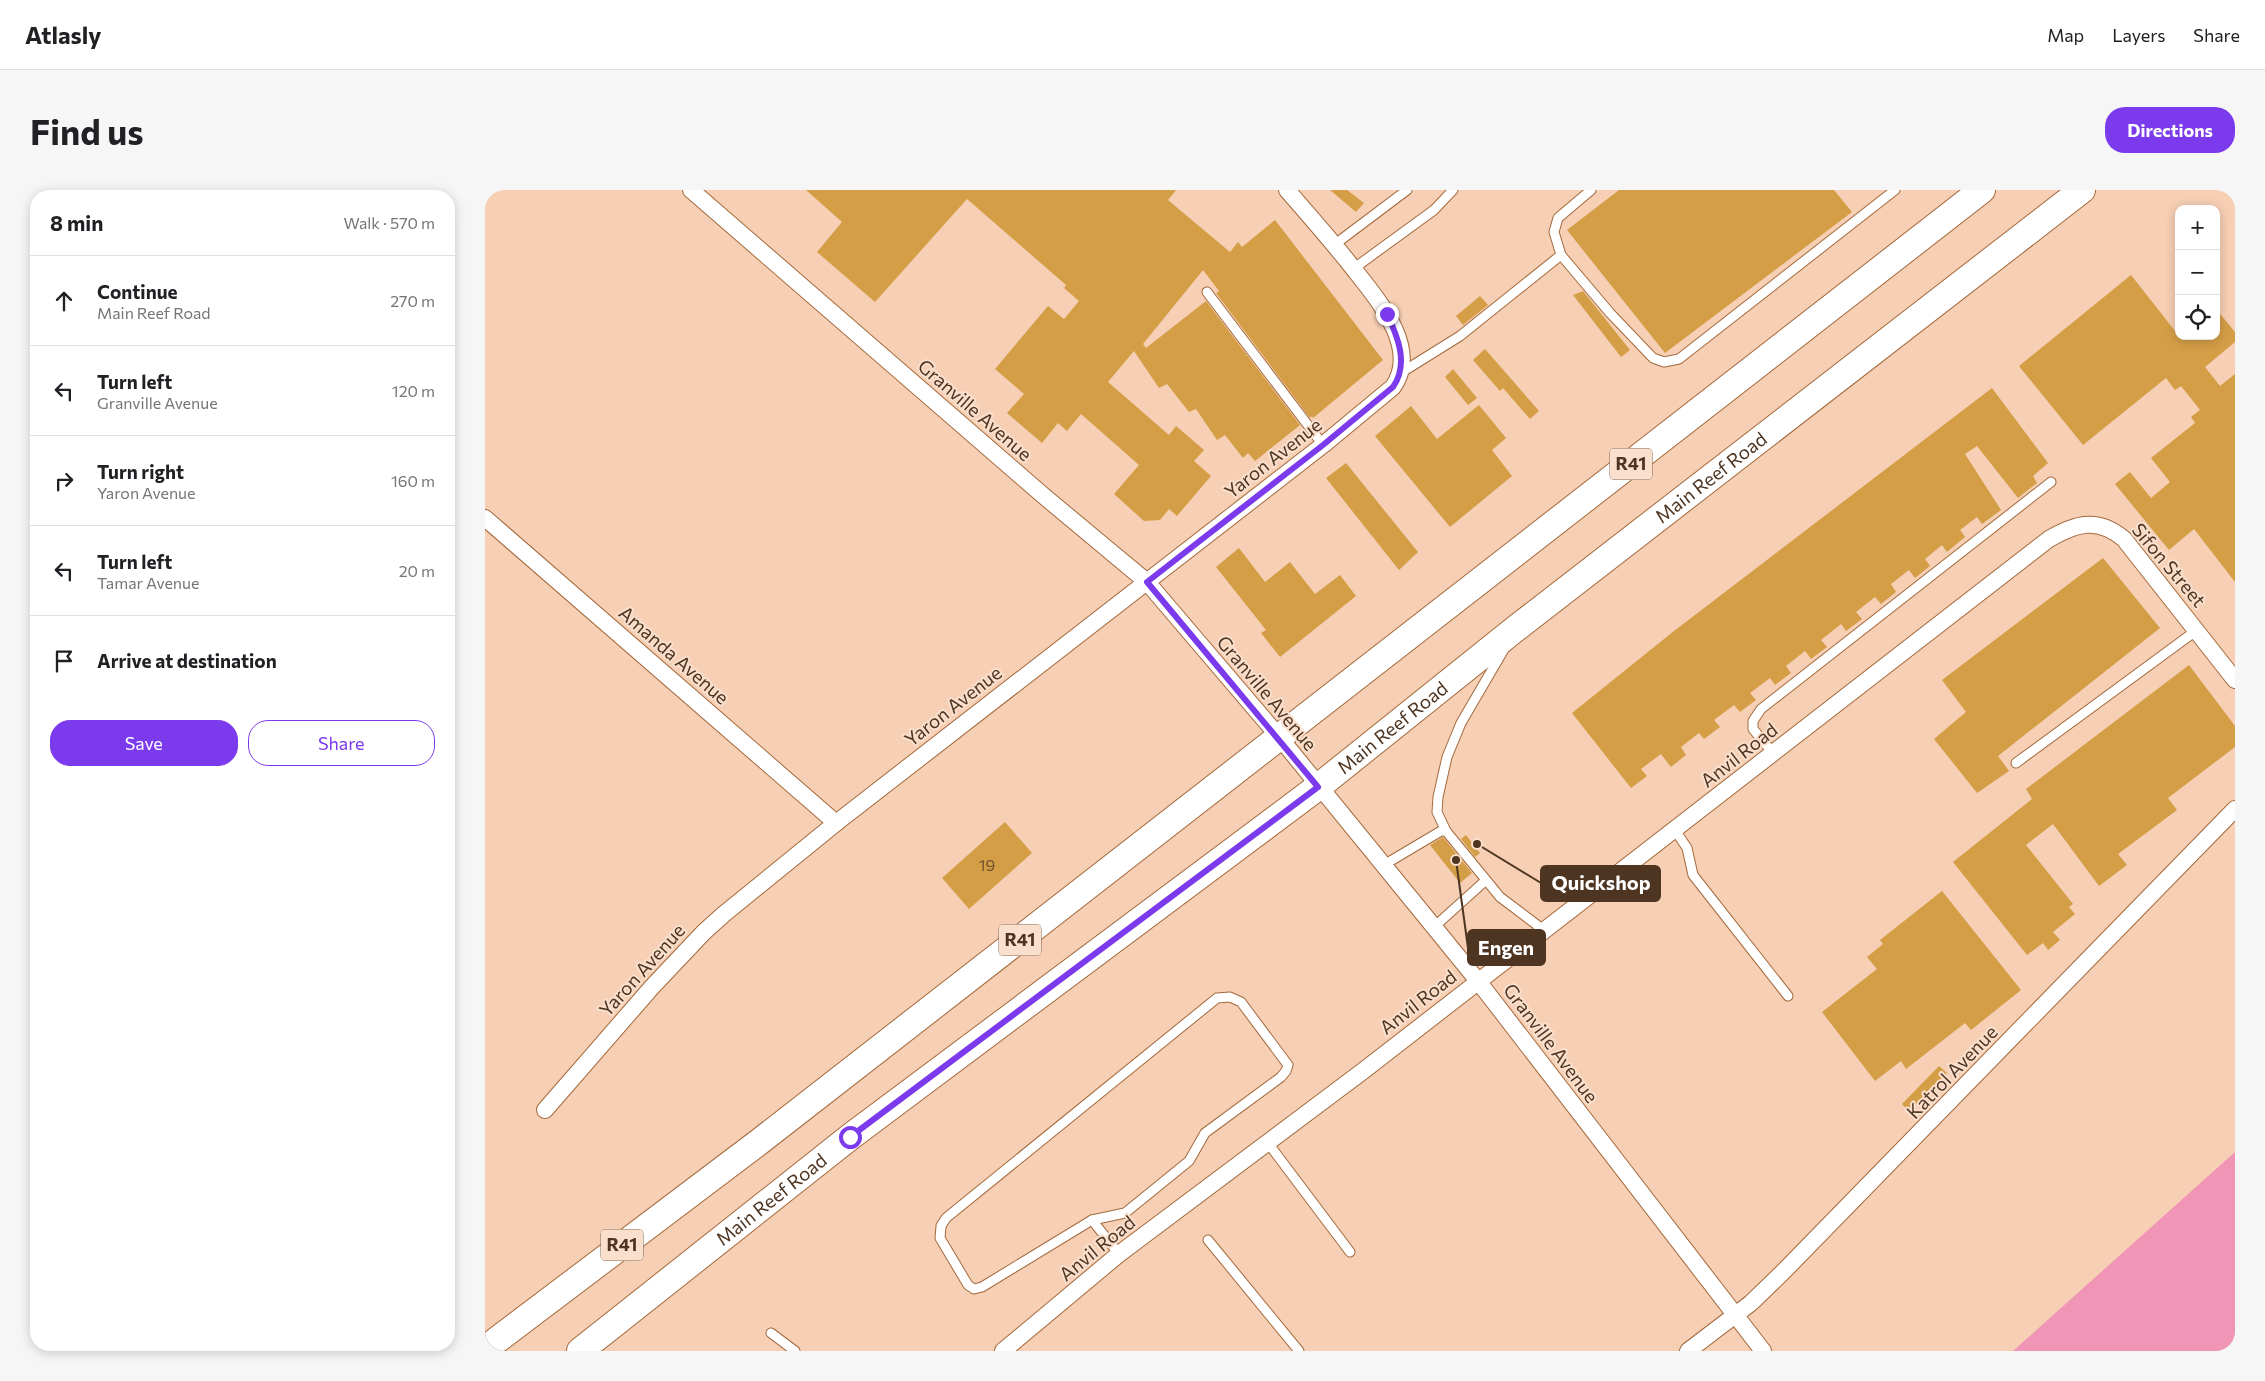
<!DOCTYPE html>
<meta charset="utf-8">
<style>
body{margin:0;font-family:Commissioner,sans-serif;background:#f6f6f6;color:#202124}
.controls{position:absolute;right:15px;top:15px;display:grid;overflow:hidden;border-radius:10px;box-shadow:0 2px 12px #0003}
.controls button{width:45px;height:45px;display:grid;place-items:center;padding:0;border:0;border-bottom:1px solid #e0e0e0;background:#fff;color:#202124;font:25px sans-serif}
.stop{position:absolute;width:15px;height:15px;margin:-11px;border:4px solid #7c3aed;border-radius:50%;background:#fff}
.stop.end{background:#7c3aed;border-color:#fff;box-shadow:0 1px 5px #0008}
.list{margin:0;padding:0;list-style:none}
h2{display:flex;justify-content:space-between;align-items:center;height:65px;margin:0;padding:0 20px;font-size:21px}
h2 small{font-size:16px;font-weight:400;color:#757577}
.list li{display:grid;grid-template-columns:32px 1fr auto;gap:15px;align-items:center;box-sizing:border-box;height:90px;padding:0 20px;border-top:1px solid #e0e0e0}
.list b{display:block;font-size:19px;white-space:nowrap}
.list p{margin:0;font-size:16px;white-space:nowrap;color:#757577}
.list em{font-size:16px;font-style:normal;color:#757577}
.actions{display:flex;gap:10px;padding:15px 20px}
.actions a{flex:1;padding:11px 0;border:1px solid #7c3aed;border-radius:20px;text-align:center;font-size:18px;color:#7c3aed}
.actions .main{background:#7c3aed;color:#fff}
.icon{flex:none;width:28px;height:28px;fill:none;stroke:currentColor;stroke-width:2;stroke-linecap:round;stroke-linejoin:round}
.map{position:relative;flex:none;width:1750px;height:1161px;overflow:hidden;border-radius:20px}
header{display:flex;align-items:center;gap:30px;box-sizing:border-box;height:70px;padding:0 25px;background:#fff;border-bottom:1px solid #e0e0e0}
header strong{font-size:24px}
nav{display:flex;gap:28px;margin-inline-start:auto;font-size:18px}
.intro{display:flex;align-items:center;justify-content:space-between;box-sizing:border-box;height:120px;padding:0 30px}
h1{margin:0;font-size:35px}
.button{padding:12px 22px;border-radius:20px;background:#7c3aed;color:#fff;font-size:18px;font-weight:700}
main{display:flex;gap:30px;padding:0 30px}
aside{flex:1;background:#fff;border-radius:20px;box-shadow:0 2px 12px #0003}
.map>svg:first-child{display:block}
</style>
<header>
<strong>Atlasly</strong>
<nav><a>Map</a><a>Layers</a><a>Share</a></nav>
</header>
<div class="intro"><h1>Find us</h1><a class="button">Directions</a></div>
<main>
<aside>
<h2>8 min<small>Walk · 570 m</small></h2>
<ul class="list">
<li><svg class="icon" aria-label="ahead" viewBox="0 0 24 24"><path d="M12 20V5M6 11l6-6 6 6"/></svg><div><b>Continue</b><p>Main Reef Road</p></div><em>270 m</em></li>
<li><svg class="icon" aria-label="left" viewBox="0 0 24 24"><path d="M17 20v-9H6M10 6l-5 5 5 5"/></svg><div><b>Turn left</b><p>Granville Avenue</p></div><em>120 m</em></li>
<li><svg class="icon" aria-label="right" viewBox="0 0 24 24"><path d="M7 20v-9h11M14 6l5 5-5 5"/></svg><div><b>Turn right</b><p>Yaron Avenue</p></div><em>160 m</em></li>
<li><svg class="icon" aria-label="left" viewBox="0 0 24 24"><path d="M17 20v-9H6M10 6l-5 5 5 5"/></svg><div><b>Turn left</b><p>Tamar Avenue</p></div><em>20 m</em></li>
<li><svg class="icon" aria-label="arrive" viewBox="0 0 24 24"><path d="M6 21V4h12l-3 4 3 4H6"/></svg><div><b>Arrive at destination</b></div></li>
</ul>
<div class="actions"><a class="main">Save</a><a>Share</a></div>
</aside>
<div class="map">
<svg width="1750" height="1161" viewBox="0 0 1750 1161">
<rect width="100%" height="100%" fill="#f6cfb4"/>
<!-- green -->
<polygon fill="#f095b6" points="1750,962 1750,1161 1528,1161"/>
<!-- building -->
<g fill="#d49e46">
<polygon points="321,0 691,0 683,10 745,62 753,52 757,57 790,30 898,170 828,228 827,226 825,228 731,103 734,101 718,80 658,154 661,158 721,111 815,235 770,271 763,263 758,268 740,245 732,250 711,219 704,222 682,194 674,198 649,161 623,192 684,245 691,236 719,260 709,271 726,286 692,326 684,319 675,330 659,331 629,304 654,275 596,224 582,241 573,233 557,253 522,223 539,204 510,179 563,116 579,129 594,111 579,98 581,95 482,9 390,112 332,62 357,32"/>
<polygon points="845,0 862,0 879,13 871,22"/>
<polygon points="1134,0 1349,0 1367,22 1180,163 1082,40"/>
<polygon points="1646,85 1694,146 1731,146 1731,119 1750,142 1750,152 1720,177 1735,196 1750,184 1750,392 1709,339 1684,360 1630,294 1645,282 1666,308 1685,292 1666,268 1710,233 1706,227 1715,220 1696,196 1690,200 1681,188 1598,255 1534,176"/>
<polygon points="1098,101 1145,160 1136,167 1088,105"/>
<polygon points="995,106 1003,115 978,135 971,126"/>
<polygon points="1000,159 1054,221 1045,229 1018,198 1015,201 988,170"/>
<polygon points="968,179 992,208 983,215 960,187"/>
<polygon points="1507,198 1563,273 1548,286 1552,293 1533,308 1492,256 1480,264 1516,320 1497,334 1492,327 1475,340 1480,347 1462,362 1457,355 1440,369 1445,376 1430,388 1424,380 1406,394 1411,402 1396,414 1390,407 1371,422 1377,429 1361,441 1356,434 1336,450 1342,457 1326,469 1320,461 1301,476 1306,483 1290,495 1285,488 1265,503 1271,510 1255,522 1249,515 1229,530 1235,537 1219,549 1214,543 1196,557 1201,565 1186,577 1176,564 1156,579 1162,586 1146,598 1087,523 1189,441"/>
<polygon points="994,215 1021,248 1007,260 1027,286 965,337 890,246 926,216 952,249"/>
<polygon points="861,273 933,362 914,380 841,288"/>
<polygon points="754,358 780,392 805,372 830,404 855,385 871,406 795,467 776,443 781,440 731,377"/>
<polygon points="1618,368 1675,438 1513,566 1524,581 1492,603 1449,549 1481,522 1457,490"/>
<polygon points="1704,475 1750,536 1750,557 1683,608 1692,620 1633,664 1642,675 1614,696 1568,634 1541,655 1588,714 1584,717 1590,724 1568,742 1575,750 1563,760 1558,753 1542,765 1468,672 1547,609 1541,599"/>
<polygon points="520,632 547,663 484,719 457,688"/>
<polygon points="981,645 995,663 990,667 976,649"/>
<polygon points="958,647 987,683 975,693 945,655"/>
<polygon points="1457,701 1536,800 1486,840 1480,833 1421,879 1416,871 1390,891 1337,822 1392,779 1382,767 1398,754 1395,750"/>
<polygon points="1454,876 1462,883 1424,921 1417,914"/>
</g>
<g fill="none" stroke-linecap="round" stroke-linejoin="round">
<defs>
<g id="lane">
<polyline points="1106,0 1073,28 1069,42 1076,65 1125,123 1168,168 1179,172 1194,169 1410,0"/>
<polyline points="849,55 922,0"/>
<polyline points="868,79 949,20 968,0"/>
<polyline points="722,102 838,255"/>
<polyline points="914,184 975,146 1076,65"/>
<polyline points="1288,563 1268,539 1268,531 1276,519 1566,292"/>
<polyline points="1531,573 1712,440"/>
<polyline points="1190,640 1202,658 1208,685 1303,806"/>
<polyline points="961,641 952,622 953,607 962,567 976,533 1018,461"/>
<polyline points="897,676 956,641 961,641 1015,707 1060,741"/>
<polyline points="949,737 1000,691"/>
<polygon points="745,807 756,812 803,875 801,881 796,887 720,943 704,971 640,1023 607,1030 497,1097 489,1099 483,1095 455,1048 456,1036 461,1028 732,808"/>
<polyline points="783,953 865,1062"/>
<polyline points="607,1030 634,1064"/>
<polyline points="723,1050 814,1161"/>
<polyline points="286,1143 310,1161"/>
</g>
<g id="street">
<polyline points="206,0 560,307 662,392 795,548 993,791 1278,1161"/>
<polyline points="0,328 351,633"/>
<path d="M60 920 167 797 219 742 239 724 351 633 838 255 908 197C937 156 887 103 864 73 844 48 823 24 802 0"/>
<path d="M518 1161 634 1064 878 881 1564 349C1591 333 1613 327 1639 349L1750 490"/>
<polyline points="1203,1161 1266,1113 1298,1082 1750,619"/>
</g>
<g id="primary">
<polyline points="0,1159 274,952 1497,0"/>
<path id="s1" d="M95 1161 365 947 833 597 1034 436 1597 0"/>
</g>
</defs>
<!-- lane casing -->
<use href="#lane" stroke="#a3693c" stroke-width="11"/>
<!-- street casing -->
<use href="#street" stroke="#a3693c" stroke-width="18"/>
<!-- primary casing -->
<use href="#primary" stroke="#a3693c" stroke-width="28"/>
<!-- lane -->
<use href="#lane" stroke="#fff" stroke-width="9"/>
<!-- street -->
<use href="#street" stroke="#fff" stroke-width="16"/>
<!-- primary -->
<use href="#primary" stroke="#fff" stroke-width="26"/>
</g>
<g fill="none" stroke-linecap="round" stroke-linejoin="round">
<!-- route -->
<path stroke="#7c3aed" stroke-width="6" d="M365 947 833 597 662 392 838 255 908 197C924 174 913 147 902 124"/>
</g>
<g text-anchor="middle" stroke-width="4" stroke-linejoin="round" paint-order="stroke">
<!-- number labels -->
<g font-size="16" fill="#704f2b">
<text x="502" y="681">19</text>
</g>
<!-- shield labels -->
<g fill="#fadfcd" stroke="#826855" stroke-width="1">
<rect x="1125" y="258.5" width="42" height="31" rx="4"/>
<rect x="514" y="734.5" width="42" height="31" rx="4"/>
<rect x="116" y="1039.5" width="42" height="31" rx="4"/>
</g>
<g font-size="18" font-weight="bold" fill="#4e3522">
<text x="1146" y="280">R41</text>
<text x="535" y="756">R41</text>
<text x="137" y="1061">R41</text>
</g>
<!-- street labels -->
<g font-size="19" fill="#4e3522" stroke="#fadfcd">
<text transform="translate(490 220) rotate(41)" y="7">Granville Avenue</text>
<text transform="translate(788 268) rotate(-38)" y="7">Yaron Avenue</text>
<text dy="7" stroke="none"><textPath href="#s1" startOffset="1429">Main Reef Road</textPath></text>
<text transform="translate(1684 375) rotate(50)" y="7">Sifon Street</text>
<text transform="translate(189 465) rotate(41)" y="7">Amanda Avenue</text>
<text transform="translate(782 503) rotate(50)" y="7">Granville Avenue</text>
<text transform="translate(468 516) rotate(-38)" y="7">Yaron Avenue</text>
<text dy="7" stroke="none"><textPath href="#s1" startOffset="1024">Main Reef Road</textPath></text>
<text transform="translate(1254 565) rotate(-38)" y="7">Anvil Road</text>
<text transform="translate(157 780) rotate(-48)" y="7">Yaron Avenue</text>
<text transform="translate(933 812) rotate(-38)" y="7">Anvil Road</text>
<text transform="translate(1066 853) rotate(53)" y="7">Granville Avenue</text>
<text transform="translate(1467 882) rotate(-46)" y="7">Katrol Avenue</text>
<text dy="7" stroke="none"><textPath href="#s1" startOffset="244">Main Reef Road</textPath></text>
<text transform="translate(612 1058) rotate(-39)" y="7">Anvil Road</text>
</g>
</g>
<!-- callouts -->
<path fill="none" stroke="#4e3522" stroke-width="2" d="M992 654L1056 693M971 670L983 758"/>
<g fill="#4e3522" stroke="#fadfcd" stroke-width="2">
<circle cx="992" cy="654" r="5"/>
<circle cx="971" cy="670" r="5"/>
</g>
<g fill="#4e3522" stroke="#4e3522" stroke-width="2">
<rect x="1056" y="676" width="119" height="35" rx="5"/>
<rect x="983" y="740" width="77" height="35" rx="5"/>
</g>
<g font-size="20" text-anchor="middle" font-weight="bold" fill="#fff">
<text x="1116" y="700">Quickshop</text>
<text x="1021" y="765">Engen</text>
</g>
</svg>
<div class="controls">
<button>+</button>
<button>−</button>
<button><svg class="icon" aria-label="locate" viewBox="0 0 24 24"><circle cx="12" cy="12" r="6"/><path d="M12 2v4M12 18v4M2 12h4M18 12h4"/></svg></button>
</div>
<div class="stop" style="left:365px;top:947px"></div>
<div class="stop end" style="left:902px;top:124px"></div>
</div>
</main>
